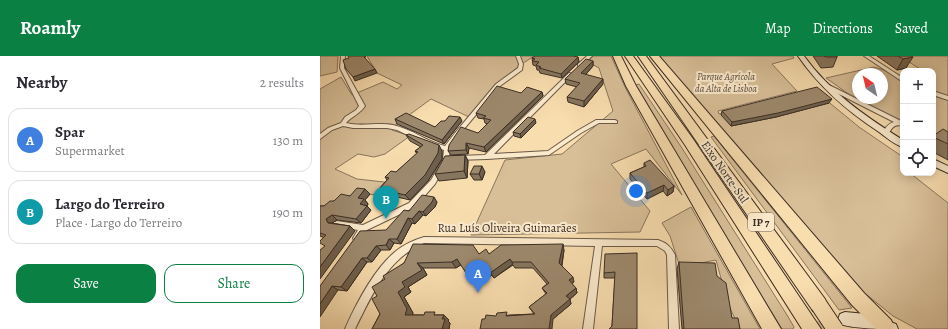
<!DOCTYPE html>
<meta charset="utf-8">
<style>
body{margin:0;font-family:Alegreya,serif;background:#f7f7f7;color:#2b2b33}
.controls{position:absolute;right:12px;top:12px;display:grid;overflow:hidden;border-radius:8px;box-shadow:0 2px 10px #0003}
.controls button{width:36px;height:36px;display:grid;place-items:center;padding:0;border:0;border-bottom:1px solid #e1e1e2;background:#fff;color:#2b2b33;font:20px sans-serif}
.compass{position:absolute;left:532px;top:12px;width:36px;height:36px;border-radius:50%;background:#fff;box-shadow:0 2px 10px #0003;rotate:325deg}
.you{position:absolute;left:316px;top:135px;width:14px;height:14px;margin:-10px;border:3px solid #fff;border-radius:50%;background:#1a73e8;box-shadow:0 0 0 6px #1a73e833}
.badge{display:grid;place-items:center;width:26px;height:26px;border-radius:50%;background:#0b8043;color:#fff;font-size:13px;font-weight:700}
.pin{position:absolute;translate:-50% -33px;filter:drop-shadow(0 1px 2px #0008)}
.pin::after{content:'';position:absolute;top:21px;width:14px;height:12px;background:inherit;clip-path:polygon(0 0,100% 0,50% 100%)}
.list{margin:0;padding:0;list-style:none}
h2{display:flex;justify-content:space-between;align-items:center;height:52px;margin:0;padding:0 16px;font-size:17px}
h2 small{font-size:13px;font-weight:400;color:#7c7c81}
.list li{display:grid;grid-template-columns:26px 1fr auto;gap:12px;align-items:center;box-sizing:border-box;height:64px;margin:0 8px 8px;padding:0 8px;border:1px solid #e1e1e2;border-radius:12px}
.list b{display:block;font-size:15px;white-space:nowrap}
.list p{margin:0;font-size:13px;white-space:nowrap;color:#7c7c81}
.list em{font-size:13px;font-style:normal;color:#7c7c81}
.actions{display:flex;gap:8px;padding:12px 16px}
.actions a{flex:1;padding:9px 0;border:1px solid #0b8043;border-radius:12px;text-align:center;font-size:14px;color:#0b8043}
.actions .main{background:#0b8043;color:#fff}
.icon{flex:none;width:22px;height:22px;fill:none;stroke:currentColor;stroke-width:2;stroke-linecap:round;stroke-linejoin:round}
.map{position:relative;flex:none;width:628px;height:273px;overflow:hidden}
header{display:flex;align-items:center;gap:24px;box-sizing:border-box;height:56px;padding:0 20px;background:#0b8043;color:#fff}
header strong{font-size:19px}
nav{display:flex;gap:22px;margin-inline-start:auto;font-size:14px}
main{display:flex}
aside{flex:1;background:#fff}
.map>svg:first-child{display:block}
</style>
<header>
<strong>Roamly</strong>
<nav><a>Map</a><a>Directions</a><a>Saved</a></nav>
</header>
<main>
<aside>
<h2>Nearby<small>2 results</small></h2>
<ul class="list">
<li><span class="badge" style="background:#3f7fe0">A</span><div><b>Spar</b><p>Supermarket</p></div><em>130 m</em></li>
<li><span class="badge" style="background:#0f9aa8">B</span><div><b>Largo do Terreiro</b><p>Place · Largo do Terreiro</p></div><em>190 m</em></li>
</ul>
<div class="actions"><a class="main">Save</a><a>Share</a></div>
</aside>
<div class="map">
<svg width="628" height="273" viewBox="0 0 628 273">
<rect width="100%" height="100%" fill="#f8ddaf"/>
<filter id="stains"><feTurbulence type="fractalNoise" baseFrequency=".005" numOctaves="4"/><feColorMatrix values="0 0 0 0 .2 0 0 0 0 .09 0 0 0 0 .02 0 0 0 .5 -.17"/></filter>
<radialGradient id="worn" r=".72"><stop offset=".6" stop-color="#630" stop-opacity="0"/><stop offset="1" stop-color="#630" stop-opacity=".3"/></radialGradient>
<!-- green -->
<g fill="#d8bf98" stroke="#8a765e" fill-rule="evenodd">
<polygon points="0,0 18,0 17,16 0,20"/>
<path d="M47 0H214C188 16 169 37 149 61L111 43 74 70 72 74 90 80 65 98 54 101 38 98 15 113 37 123 73 127 62 140 42 137 0 160V33L21 21 32 39 63 26 77 33 82 29 57 17Z"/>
<polygon points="273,0 291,0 305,31 362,139 326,93 291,108 330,155 320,176 151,179 185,104 242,98 293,55 279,12 268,6"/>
<polygon points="339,0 473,0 474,2 452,8 477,35 398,55 399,58 494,34 539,71 583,101 583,109 581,110 583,111 583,117 590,117 628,147 628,273 597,273 573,260 547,239 545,240"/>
<polygon points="580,0 628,0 628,85 613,80 613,15 603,15"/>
<path d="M554 11 583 20V69L530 39 506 22ZM538 18H562V42H538Z"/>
<polygon points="319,28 360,89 467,259 474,271 473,273 462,273 350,91 352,90 316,29"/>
<polygon points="394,80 532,252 519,254 391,81"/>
<polygon points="371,151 440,273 420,273 408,248 396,204 360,211 350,180 342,167"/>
</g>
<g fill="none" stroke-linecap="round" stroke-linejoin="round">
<!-- secondary-tunnel -->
<polyline stroke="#d2ba93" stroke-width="12" stroke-dasharray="12 6" stroke-linecap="butt" points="493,273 516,265"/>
<defs>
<g id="street">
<path d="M21 0H25L24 12 45 50C40 58 32 60 26 67 42 71 58 66 73 69 92 73 107 86 125 90L135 77 176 28 198 12 199 8 196 0H200L203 8 202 14 180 30 139 79 130 93 129 103 115 128 95 151 47 174 40 184 37 185 34 184 33 182 38 174 14 170 13 168 14 166 17 165 43 169 89 147 111 124 123 103 124 94 111 90 77 74 67 72H33L23 70 12 74 0 83V78L8 72 21 67 25 61 36 54 39 50 20 12Z"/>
<polygon points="267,0 272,0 262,10 258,10 258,8"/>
<polygon points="544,0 549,0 583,22 583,26"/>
<polygon points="249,17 253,18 174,98 228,95 257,75 276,64 295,64 297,65 297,67 279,67 261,77 229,99 167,103 136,104 135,102 136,100 138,100 165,99"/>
<path d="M507 28 583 66V70C574 67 571 73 568 79H564L563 78C565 71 568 68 574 66L505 31V29Z"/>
<polygon points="613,35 628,40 628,44 613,39"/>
<path d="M104 181 338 184C347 187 351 191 355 199L359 273H349L347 199 345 195 337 190H282L273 273H263L275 190 104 187C67 203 52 239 35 273H25C36 248 55 212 76 195 85 188 94 184 104 181Z"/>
</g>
<g id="secondary">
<path d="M478 0H484C510 36 546 61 583 84V91C575 89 566 81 559 76 527 55 500 32 478 0Z"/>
<polygon points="613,103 628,110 628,117 613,110"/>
<path d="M525 256 546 258 576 268 578 273C561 273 536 273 520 268L518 263 520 258Z"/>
</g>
<g id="highway">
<polygon points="293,0 301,0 316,30 461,273 442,273 306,30"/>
<polygon points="305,0 313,0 373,83 501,273 482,273 365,89"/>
<polygon points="318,0 326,0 505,243 507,249 505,255 499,257 493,255"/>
<polygon points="330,0 339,0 544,237 571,264 574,270 572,273 556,273 532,249"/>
</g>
</defs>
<!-- street casing -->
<use href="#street" stroke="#6a5948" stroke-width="2"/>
<!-- secondary casing -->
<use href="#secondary" stroke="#3b2d25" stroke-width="2"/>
<!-- highway casing -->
<use href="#highway" stroke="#3b2d25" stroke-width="2"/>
<!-- street -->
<use href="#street" fill="#fae9cb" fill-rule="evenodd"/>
<!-- secondary -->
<use href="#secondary" fill="#fae9cb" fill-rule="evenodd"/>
<!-- highway -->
<use href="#highway" fill="#f8ddaf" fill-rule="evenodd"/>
<defs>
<polyline id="highway-bridge" points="499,249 515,273"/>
</defs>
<!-- highway-bridge casing -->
<use href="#highway-bridge" stroke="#3b2d25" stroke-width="18" stroke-linecap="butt"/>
<!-- highway-bridge -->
<use href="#highway-bridge" stroke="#f8ddaf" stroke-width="16"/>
</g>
<!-- wall -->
<g fill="#87765e" stroke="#3b2d25">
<polygon points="493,0 517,0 517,1 513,11 501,12"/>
<polygon points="557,0 591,0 586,12 577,14"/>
<polygon points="258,1 259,6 242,22 220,17 219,14 217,14 216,10 213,9 212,2"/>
<polygon points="273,5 273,10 265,19 283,28 264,51 248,46 247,41 257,31 246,28 245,23"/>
<polygon points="222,36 223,40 166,96 149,92 148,98 131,99 128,95 158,77 168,68 165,67 164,63 158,62 156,57 201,37"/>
<polygon points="509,47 456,61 411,70 401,59 402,55"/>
<polygon points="75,63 115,71 125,65 142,65 124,88 77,68"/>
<polygon points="216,67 201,82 194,80 193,76"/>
<polygon points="628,76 628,104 613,96 613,80"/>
<polygon points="86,79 122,95 122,103 108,125 90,144 64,138 59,133 67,124 65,121 76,116 97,98 95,95 101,91 90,85"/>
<polygon points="145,99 148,105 147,122 119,125 115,118"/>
<polygon points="324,107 354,130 353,136 347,140 343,135 327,143 310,123 310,117 324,111"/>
<polygon points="165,116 162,124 154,124 150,118"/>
<polygon points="45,133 50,138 45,144 48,148 47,150 51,154 41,167 17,164 12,167 30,170 35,175 5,190 3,181 0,180 0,150 4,150 14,145 30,140"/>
<polygon points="117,146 115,151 106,160 103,159 95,168 92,167 81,188 74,187 70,194 61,194 52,206 47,206 27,235 18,234 0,230 89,155"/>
<polygon points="244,194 242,210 254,226 252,228 256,232 257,237 250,243 251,248 233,263 165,263 189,259 214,258 209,251 226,238 222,232 227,228 213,212 195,212 193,209 174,222 172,219 160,227 154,220 151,222 141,209 136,212 103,212 107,219 88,231 91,236 84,241 93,257 92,259 124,259 129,264 128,265 130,267 129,273 52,273 60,258 57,240 65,223 84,207 159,198 169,198"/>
<polygon points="317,197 292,270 295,222 284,222 284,217"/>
<polygon points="359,206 397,220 412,262 420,273 362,273 357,213"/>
</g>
<!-- shaded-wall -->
<g fill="#6e604c" stroke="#3b2d25">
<polygon points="258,1 259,6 242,22 241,18"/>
<polygon points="593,1 586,12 577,14 583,3"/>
<polygon points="273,5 273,10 262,23 261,17"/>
<polygon points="55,13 57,17 35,25 33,21"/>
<polygon points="283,23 283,28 264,51 264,45"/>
<polygon points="222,36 223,40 166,96 164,91"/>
<polygon points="512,43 509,47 456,61 411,70 412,66"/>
<polygon points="140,61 142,65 124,88 122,84"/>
<polygon points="215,63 216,67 201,82 200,78"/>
<polygon points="146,87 149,92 148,98 146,94"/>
<polygon points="119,89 122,95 122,103 108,125 90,144 85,139"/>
<polygon points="145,99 148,105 147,122 144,115"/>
<polygon points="162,110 165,116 162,124 159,118"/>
<polygon points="344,129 343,135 327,143 327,137"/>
<polygon points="354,130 353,136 347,140 348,134"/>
<polygon points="45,133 50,138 45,144 48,148 47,150 51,154 41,167 36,163 40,148 38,142"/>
<polygon points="114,141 117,146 115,151 106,160 103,156"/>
<polygon points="99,155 103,159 95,168 92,163"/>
<polygon points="12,159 17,164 12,167 8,167 6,163"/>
<polygon points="88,162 92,167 81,188 77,183"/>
<polygon points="30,170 35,175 0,223 0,211"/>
<polygon points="69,183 74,187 70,194 66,189"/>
<polygon points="243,188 244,194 241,213 239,207"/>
<polygon points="56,190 61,194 52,206 47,202"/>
<polygon points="42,202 47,206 27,235 21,231"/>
<polygon points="137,203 141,208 136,212 132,206"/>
<polygon points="190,203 193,208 174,222 170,217"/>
<polygon points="97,207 103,212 107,219 88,231 91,236 84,241 93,257 91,264 85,259 78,236 82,226"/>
<polygon points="151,214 155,220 151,222 146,217"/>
<polygon points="168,214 172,219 160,227 157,222"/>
<polygon points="253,221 254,226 250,229 249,224"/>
<polygon points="12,230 18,234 0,261 0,248"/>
<polygon points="256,232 257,237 250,243 251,248 233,263 232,273 229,273 231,259 246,240"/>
<polygon points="124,259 129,264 128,265 130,267 129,273 122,273 122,263"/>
</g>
<!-- building -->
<g fill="#9d896d" stroke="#3b2d25">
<polygon points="28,0 45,0 46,1 44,1 55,13 33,21 26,13 23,4 29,2"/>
<polygon points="215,0 253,0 258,1 241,18 219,12 221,11 216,9 219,6 212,5 215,3 212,2"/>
<polygon points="504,0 517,0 517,1 506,1"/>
<polygon points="578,0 591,0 593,1 583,3"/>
<polygon points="266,3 273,5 261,17 283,23 264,45 247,41 260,27 245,23"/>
<polygon points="177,30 201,37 207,31 222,36 164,91 146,87 146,94 128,95 129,89 141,71 158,77 171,64 163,62 166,60 156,57"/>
<polygon points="497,31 512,43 458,57 412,66 402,55"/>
<polygon points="86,57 115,71 121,65 125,65 129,60 140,61 122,84 75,63"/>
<polygon points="208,61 215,63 200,78 193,76"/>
<polygon points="623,73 628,76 628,88 613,81 613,80"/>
<polygon points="89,78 119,89 118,97 105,119 85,139 59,133 69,122 65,121 71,115 76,116 98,96 95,95 103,89 86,79"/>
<polygon points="145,99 144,115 115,118 125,100"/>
<polygon points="330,104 354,130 348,134 344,129 327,137 310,117 326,110 324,107"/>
<polygon points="154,110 162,110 159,118 150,118"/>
<polygon points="37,132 45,133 38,142 44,143 40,148 47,150 36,163 12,159 6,163 8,167 30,170 0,211 0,194 5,190 0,187 0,185 6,179 0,177 0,150 4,150 10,145 14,145 21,138 30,140"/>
<polygon points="102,139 114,141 112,146 103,156 99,155 92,163 88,162 77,183 69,183 66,189 56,190 47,202 42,202 21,231 12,230 0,248 0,230 40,175 66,174 84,154 89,155"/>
<polygon points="93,188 153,189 159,198 166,193 169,198 181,189 243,188 239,207 253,221 249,224 256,232 246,240 250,243 231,259 229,273 160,273 162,263 165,263 166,259 176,260 177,257 187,256 186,260 215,258 209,251 227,237 222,232 229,227 211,206 192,206 190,203 170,217 168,214 157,222 151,214 146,217 137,203 132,206 97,207 102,214 82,226 85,231 78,236 87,253 85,259 104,259 105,256 115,256 114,259 124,259 122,263 125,263 122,273 52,273 60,258 52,243 57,240 52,231 65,223 63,220 84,207"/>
<polygon points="317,197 317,273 289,273 292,270 295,216 284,217 285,198"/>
<polygon points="359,206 395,207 397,220 406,227 412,262 418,262 420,273 364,273"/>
</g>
<g text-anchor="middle" stroke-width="4" stroke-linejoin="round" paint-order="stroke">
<!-- far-park labels -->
<g font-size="10" font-style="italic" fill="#5a4a3c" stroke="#fae9cb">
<text x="406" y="24">Parque Agrícola<tspan x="406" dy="12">da Alta de Lisboa</tspan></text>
</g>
<!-- shield labels -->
<rect fill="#fae9cb" stroke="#746557" stroke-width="1" x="428" y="157" width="26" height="18" rx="3"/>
<g font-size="11" font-weight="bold" fill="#3b2d25">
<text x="441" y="170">IP 7</text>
</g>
<!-- street labels -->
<g font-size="12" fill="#3b2d25" stroke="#fae9cb">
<text transform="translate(405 116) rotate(55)" y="4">Eixo Norte-Sul</text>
<text x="187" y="176">Rua Luís Oliveira Guimarães</text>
</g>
</g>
<rect width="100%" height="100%" filter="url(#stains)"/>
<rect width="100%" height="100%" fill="url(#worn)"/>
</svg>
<div class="controls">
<button>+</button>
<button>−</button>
<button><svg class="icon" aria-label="locate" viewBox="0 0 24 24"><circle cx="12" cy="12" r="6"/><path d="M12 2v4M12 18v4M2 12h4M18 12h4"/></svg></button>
</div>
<svg class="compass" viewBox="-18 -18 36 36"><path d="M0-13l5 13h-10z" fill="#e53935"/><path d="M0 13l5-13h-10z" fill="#7c7c81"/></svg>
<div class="you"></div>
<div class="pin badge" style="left:158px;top:237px;background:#3f7fe0">A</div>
<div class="pin badge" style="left:66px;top:163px;background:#0f9aa8">B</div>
</div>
</main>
